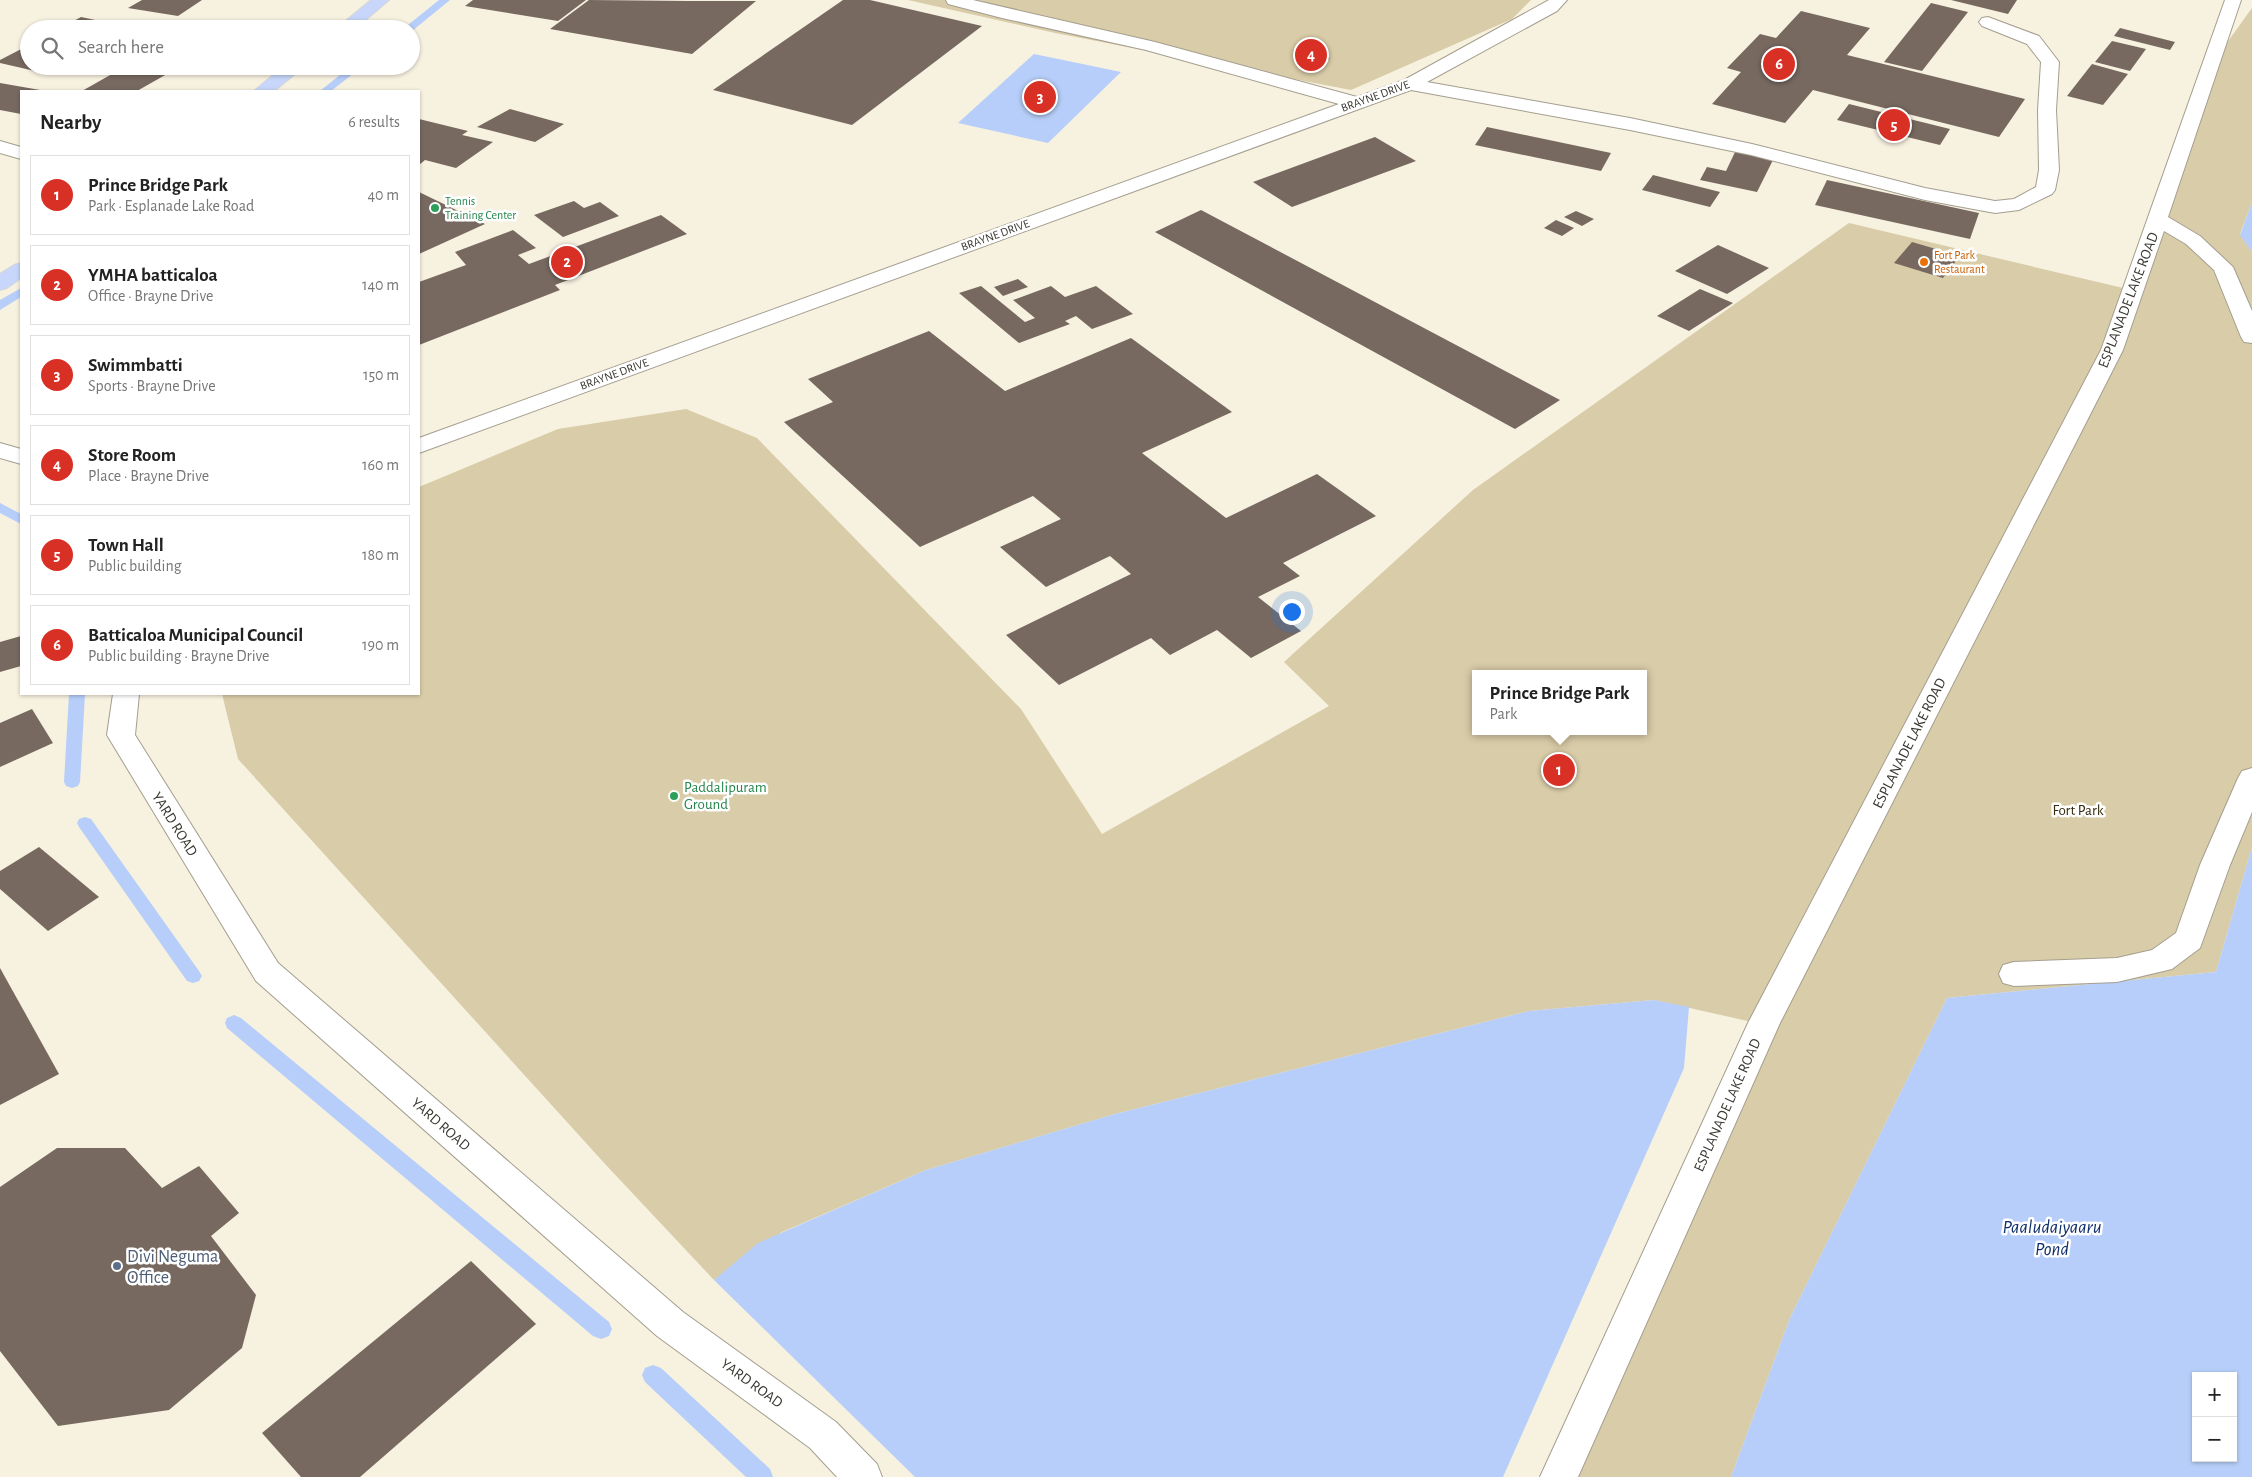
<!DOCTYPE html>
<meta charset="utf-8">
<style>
body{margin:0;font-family:"Alegreya Sans",sans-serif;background:#f2f2f2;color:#222}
.controls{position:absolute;right:15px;bottom:15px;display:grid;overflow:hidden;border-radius:0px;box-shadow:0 1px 4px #0004}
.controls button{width:45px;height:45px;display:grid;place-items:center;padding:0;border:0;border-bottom:1px solid #e0e0e0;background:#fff;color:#222;font:25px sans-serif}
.you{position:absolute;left:1291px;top:611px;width:18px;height:18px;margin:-12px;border:4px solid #fff;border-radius:50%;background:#1a73e8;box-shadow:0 0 0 8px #1a73e833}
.badge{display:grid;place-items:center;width:32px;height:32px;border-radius:50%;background:#d93025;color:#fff;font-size:16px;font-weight:700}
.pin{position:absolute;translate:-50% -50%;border:2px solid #fff;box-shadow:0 1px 5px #0006}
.popup{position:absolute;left:1472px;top:670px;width:175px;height:65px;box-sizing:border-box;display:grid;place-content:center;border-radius:0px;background:#fff;filter:drop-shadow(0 1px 4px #0005);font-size:16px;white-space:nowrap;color:#767676}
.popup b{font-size:19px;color:#222}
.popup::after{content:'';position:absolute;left:50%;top:100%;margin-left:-10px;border:10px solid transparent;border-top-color:#fff}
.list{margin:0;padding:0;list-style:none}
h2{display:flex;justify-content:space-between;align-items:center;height:65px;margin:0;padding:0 20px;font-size:21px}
h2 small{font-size:16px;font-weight:400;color:#767676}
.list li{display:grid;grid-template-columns:32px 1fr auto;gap:15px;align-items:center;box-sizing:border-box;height:80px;margin:0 10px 10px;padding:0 10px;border:1px solid #e0e0e0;border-radius:0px}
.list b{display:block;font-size:19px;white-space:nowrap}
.list p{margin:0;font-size:16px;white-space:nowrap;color:#767676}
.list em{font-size:16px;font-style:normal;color:#767676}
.icon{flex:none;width:28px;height:28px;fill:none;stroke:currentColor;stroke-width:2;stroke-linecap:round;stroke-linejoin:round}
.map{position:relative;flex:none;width:2252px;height:1477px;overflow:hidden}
.search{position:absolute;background:#fff;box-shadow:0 1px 4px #0004;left:20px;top:20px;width:400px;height:55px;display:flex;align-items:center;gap:12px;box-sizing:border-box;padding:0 18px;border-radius:28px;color:#767676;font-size:19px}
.panel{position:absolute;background:#fff;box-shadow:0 1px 4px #0004;left:20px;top:90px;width:400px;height:605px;border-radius:0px}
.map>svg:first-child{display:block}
</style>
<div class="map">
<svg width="2252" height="1477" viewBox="0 0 2252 1477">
<rect width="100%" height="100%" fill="#f7f1e0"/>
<!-- green -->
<g fill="#d9cca8" fill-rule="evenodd">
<polygon points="908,0 1531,0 1512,19 1351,90 1055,33"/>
<path d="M2252 8V202L2240 234 2252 252V847L2216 972 1947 998 1790 1318 1731 1477H1574L1770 1026 1654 1000 1529 1011 1115 1114 926 1170 782 1232 714 1280 606 1165 238 759 222 694H419V487L558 429 686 409 757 438 1021 709 1102 834 1329 706 1284 662 1473 490 1849 223 2140 292 2216 58ZM1475 674H1643V731H1475Z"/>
</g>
<!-- water -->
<g fill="#b6cef9" fill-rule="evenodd">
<polygon points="1034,54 1121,72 1048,143 958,123"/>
<polygon points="2252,202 2252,252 2240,235"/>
<path d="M2252 847V1477H1731L1790 1318 1947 998 2216 972ZM2196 1376H2233V1458H2196Z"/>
<polygon points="1654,1000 1689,1007 1684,1068 1503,1477 915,1477 714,1280 758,1243 926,1170 1115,1114 1529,1011"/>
</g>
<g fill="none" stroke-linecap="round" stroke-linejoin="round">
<!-- stream -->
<g fill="#b6cef9" fill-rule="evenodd">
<polygon points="439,0 450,0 412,31 411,29 403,29"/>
<polygon points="351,66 363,66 331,91 320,91"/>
<polygon points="21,288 21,297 0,310 0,300"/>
<polygon points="0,503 21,514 21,524 0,513"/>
<polygon points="69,694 85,694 80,782 78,786 72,788 66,786 64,782"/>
<polygon points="85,817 91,819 199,971 202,976 199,981 193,983 187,981 79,827 77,823 79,819"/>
<polygon points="234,1015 241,1018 609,1322 612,1329 609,1336 601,1339 593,1336 227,1028 225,1023 227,1018"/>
<polygon points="653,1365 661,1368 770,1469 773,1477 746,1477 645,1382 642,1375 645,1368"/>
</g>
</g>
<!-- building -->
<g fill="#776960">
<polygon points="142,0 202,0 178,16 128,8"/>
<polygon points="473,0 586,0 558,21 465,6"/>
<polygon points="589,0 688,1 756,1 692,54 550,29"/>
<polygon points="843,0 870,0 982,26 852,125 713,90"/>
<polygon points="1951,0 2017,0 2008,14"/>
<polygon points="1931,3 1968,12 1922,71 1884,62"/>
<polygon points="1801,11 1870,28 1847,55 2025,99 1999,137 1813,90 1785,123 1712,104 1741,72 1727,68 1760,34 1776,38"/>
<polygon points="81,17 119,25 113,29 59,29"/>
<polygon points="2120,28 2175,42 2170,50 2114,36"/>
<polygon points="2112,41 2146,49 2130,71 2095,62"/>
<polygon points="29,45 29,66 44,66 35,71 0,63 0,60"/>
<polygon points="1313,46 1330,59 1309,63 1293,50"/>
<polygon points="2092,64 2128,74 2103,105 2067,96"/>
<polygon points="126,66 181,66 137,91 82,91"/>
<polygon points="0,83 40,90 40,91 21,91 21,114 0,110"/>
<polygon points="1849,104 1950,129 1940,145 1837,120"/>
<polygon points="510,109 564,124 535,142 477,127"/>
<polygon points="419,119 468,131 462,135 493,142 456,168 425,160 419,165"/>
<polygon points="1487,127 1611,153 1601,171 1475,145"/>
<polygon points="1375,137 1416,161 1292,207 1253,182"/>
<polygon points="1736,150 1774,158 1757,192 1700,180 1707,167 1726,171"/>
<polygon points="1653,175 1720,192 1710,207 1642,190"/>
<polygon points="1827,180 1979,213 1970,239 1815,205"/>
<polygon points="419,192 485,224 419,254"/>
<polygon points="574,201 584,208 600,202 619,216 563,237 534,215"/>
<polygon points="1201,210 1560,400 1515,429 1155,232"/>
<polygon points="1576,211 1594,219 1582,226 1564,217"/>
<polygon points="661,215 687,234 555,285 560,290 419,345 419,282 466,265 455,252 513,230 536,248 518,255 529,264"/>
<polygon points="1556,220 1574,228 1562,236 1544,228"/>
<polygon points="1912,242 1960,256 1943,278 1894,263"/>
<polygon points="1718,245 1769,268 1727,294 1675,271"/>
<polygon points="1018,279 1028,287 1003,296 994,287"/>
<polygon points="981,286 1025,322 1035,318 1013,300 1051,286 1065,297 1096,286 1133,314 1092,329 1076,316 1065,321 1070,324 1019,343 959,293"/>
<polygon points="1700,289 1733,303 1689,331 1657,316"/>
<polygon points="929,331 1005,391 1131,338 1232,412 1142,453 1226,518 1317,474 1376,516 1283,563 1300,576 1258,597 1301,631 1251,658 1217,630 1170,655 1151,638 1059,685 1006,635 1131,574 1110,556 1046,587 1000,547 1061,519 1033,496 920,547 784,422 833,402 808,379"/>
<polygon points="21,636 21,666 0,672 0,642"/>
<polygon points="32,709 53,743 0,767 0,723"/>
<polygon points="39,847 99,897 48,931 0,889 0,871"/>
<polygon points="0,968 59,1074 0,1105"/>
<polygon points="57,1148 125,1148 162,1188 199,1166 239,1213 211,1236 256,1295 242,1348 169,1410 58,1426 0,1351 0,1187"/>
<polygon points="471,1261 536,1324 360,1477 301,1477 262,1433"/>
</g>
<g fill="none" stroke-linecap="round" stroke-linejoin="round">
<defs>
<g id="minor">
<polygon points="946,0 973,0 1155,42 1357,97 1404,80 1549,0 1567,0 1557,11 1427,82 1630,118 1752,144 1925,188 1995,201 2014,199 2036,187 2039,170 2038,110 2041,62 2027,44 1982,26 1979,22 1982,18 1988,17 2039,36 2059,62 2056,110 2059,170 2055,190 2052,194 2019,210 1995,213 1925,200 1751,155 1630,130 1411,90 419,453 419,438 1339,104 1146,50 1002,18 948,4"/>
<polygon points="2225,0 2241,0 2168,217 2200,236 2233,267 2252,311 2252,343 2244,342 2241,337 2214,270 2186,244 2164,231 2123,350 1780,1023 1578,1477 1540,1477 1748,1023 2101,350"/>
<polygon points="0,141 21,147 21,159 0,153"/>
<polygon points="0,443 21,449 21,464 0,458"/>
<polygon points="113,694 139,694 135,735 278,963 683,1312 836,1422 877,1464 882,1477 837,1477 810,1448 657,1336 256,981 107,735"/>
<polygon points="2252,768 2252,812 2230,865 2200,948 2172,969 2117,982 2014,986 2003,983 1999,974 2003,965 2014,962 2117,958 2152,950 2176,933 2200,865 2238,778 2242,771"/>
</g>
<g id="primary">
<polygon points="371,0 389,0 355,29 336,29"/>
<polygon points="284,66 305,66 274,91 254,91"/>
<polygon points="21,263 21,278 7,288 0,290 0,274 14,265"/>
</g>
</defs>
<!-- minor casing -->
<use href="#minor" stroke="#a49e8f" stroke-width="2"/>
<!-- primary casing -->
<use href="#primary" stroke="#d7d7d6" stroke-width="2"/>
<!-- minor -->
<use href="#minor" fill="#fff" fill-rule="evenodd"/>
<!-- primary -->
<use href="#primary" fill="#c7d6fa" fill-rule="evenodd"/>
</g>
<!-- markers -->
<g fill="#2e9e5b" stroke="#fff" stroke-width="2">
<circle cx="435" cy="208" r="5"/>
<circle cx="674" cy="796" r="5"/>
</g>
<circle fill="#e8710a" stroke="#fff" stroke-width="2" cx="1924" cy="262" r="5"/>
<circle fill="#5c6f8a" stroke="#fff" stroke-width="2" cx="117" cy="1266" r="5"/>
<g text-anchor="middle" stroke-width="5" stroke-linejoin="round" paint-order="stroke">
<!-- far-street labels -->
<g font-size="12" fill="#393731" stroke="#fff">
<text transform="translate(1375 96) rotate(-20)" y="4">BRAYNE DRIVE</text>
<text transform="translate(995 235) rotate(-20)" y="4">BRAYNE DRIVE</text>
<text transform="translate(614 374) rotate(-20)" y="4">BRAYNE DRIVE</text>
</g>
<!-- far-leisure labels -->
<g font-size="12" fill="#27864d" stroke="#fff" text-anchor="start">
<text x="445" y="205">Tennis<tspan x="445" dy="14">Training Center</tspan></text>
</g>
<!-- far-food labels -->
<g font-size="12" fill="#c56008" stroke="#fff" text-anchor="start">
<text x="1934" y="259">Fort Park<tspan x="1934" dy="14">Restaurant</tspan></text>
</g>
<!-- street labels -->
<g font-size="15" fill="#393731" stroke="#fff">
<text transform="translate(2128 300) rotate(-69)" y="5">ESPLANADE LAKE ROAD</text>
<text transform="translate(1909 743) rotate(-63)" y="5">ESPLANADE LAKE ROAD</text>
<text transform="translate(175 824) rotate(58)" y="5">YARD ROAD</text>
<text transform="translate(1727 1105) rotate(-66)" y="5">ESPLANADE LAKE ROAD</text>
<text transform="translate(441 1124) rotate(41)" y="5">YARD ROAD</text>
<text transform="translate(752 1383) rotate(36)" y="5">YARD ROAD</text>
</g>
<!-- leisure labels -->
<g font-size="15" fill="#27864d" stroke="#fff" text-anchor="start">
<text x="684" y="792">Paddalipuram<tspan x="684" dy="17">Ground</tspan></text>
</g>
<!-- park labels -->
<g font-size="15" fill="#342a0e" stroke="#fff">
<text x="2078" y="815">Fort Park</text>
</g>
<!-- near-service labels -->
<g font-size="18" fill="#4e5e75" stroke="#fff" text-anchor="start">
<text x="127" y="1262">Divi Neguma<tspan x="127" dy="21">Office</tspan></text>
</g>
<!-- near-water labels -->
<g font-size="19" font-style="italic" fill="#0e2e6a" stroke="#fff">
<text x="2052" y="1233">Paaludaiyaaru<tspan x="2052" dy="22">Pond</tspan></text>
</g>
</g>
</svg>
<div class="controls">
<button>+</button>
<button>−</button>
</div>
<div class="you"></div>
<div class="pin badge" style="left:1559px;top:770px">1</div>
<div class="popup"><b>Prince Bridge Park</b>Park</div>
<div class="pin badge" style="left:567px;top:262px">2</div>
<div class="pin badge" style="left:1040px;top:97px">3</div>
<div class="pin badge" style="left:1311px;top:55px">4</div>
<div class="pin badge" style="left:1894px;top:125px">5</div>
<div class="pin badge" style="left:1779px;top:64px">6</div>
<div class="search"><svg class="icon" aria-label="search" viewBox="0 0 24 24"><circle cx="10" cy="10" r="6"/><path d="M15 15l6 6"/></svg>Search here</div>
<section class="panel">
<h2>Nearby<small>6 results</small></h2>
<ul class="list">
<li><span class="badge">1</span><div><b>Prince Bridge Park</b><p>Park · Esplanade Lake Road</p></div><em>40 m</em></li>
<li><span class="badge">2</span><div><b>YMHA batticaloa</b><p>Office · Brayne Drive</p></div><em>140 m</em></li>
<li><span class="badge">3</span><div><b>Swimmbatti</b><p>Sports · Brayne Drive</p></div><em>150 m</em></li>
<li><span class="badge">4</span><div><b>Store Room</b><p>Place · Brayne Drive</p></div><em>160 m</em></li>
<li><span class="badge">5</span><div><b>Town Hall</b><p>Public building</p></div><em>180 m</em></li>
<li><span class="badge">6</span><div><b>Batticaloa Municipal Council</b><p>Public building · Brayne Drive</p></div><em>190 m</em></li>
</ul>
</section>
</div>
